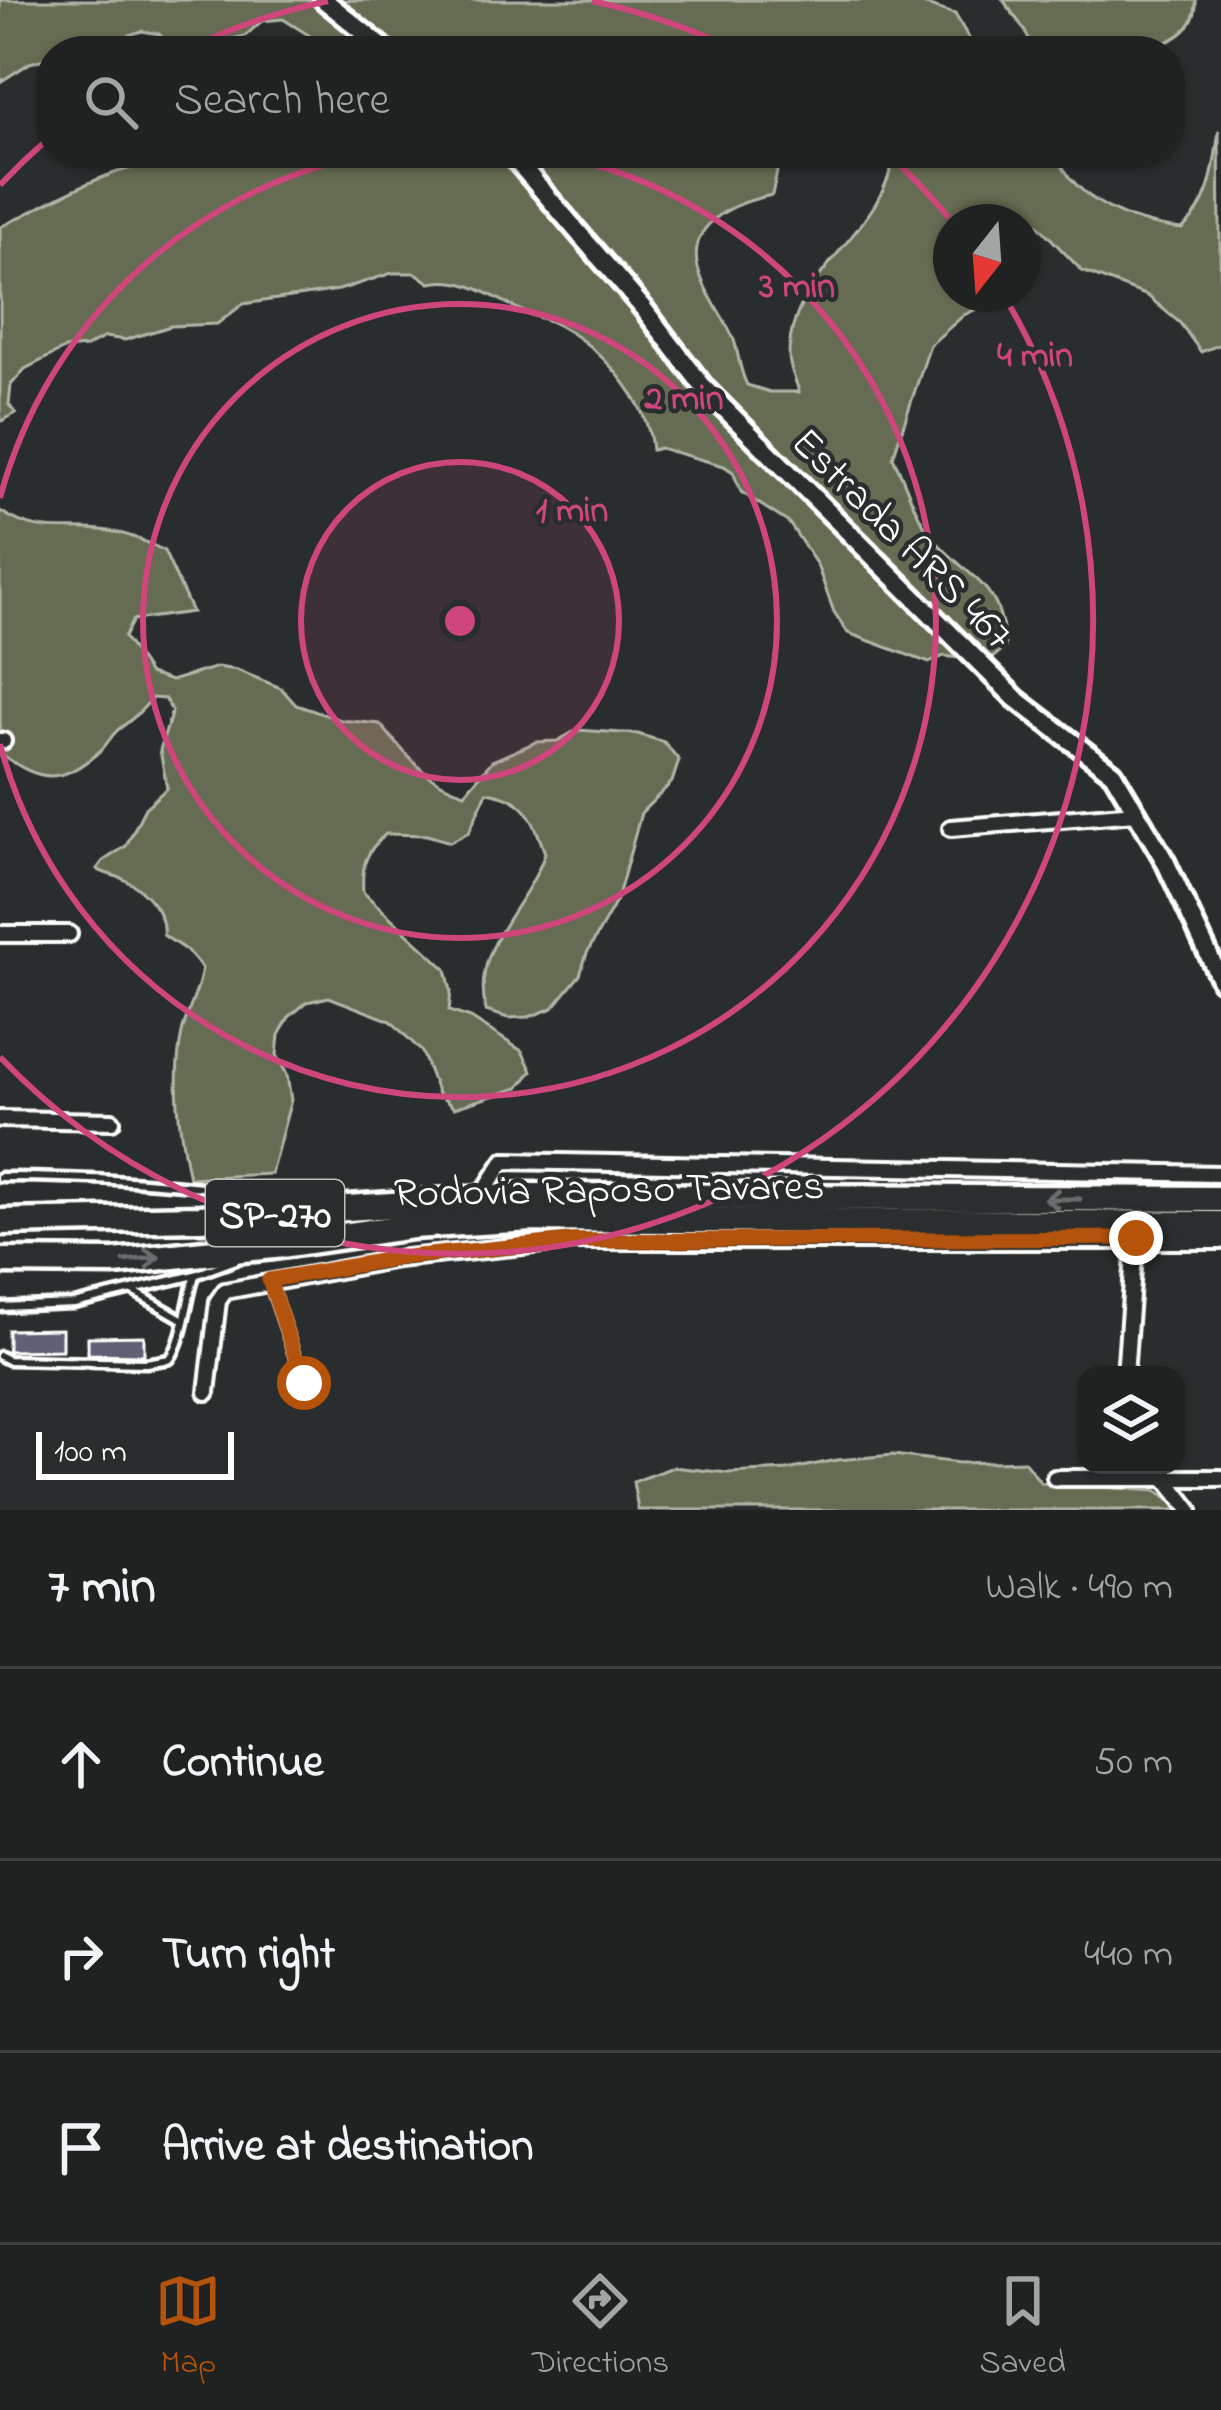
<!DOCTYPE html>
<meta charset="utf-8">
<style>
body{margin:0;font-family:"Indie Flower",sans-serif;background:#282a2a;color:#f1f3f6}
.controls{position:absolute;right:36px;bottom:36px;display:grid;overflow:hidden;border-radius:24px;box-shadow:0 3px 9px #0004}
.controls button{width:108px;height:108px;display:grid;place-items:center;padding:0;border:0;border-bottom:3px solid #3d3f40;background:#202222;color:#f1f3f6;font:60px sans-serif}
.compass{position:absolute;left:933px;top:204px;width:108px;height:108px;border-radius:50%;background:#202222;box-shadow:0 3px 9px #0004;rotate:197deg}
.scale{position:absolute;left:36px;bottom:30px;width:198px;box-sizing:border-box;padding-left:12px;border:6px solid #fff;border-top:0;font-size:33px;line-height:42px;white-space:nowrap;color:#fff;-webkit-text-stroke:9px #2a2d2e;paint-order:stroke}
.stop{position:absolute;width:36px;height:36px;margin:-27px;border:9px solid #b45309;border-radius:50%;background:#fff}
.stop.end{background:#b45309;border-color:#fff;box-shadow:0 3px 12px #0008}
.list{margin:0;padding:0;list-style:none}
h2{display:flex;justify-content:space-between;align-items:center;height:156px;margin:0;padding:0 48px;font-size:51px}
h2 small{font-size:39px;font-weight:400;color:#a2a4a5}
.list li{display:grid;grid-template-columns:78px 1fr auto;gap:36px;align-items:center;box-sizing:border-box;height:192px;padding:0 48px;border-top:3px solid #3d3f40}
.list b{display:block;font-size:45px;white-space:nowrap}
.list em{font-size:39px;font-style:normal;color:#a2a4a5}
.icon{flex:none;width:66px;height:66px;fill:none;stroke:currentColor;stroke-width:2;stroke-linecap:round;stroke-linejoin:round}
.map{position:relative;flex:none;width:1221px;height:1510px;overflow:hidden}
.search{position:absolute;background:#202222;box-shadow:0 3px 9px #0004;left:36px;right:36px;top:36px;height:132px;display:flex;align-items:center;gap:30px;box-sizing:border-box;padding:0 42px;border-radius:48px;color:#a2a4a5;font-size:45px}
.sheet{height:732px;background:#202222}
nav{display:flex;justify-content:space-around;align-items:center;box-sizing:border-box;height:168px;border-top:3px solid #3d3f40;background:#202222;font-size:33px;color:#a2a4a5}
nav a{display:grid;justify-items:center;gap:6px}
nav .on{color:#b45309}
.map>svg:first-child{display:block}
</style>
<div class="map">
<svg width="1221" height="1510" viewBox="0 0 1221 1510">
<rect width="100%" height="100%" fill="#2a2d2e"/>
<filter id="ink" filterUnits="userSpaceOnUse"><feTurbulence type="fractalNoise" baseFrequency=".00833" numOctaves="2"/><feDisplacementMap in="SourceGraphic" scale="24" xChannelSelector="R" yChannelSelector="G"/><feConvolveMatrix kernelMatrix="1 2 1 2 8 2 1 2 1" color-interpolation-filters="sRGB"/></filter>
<g filter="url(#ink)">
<!-- green -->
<g fill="#666c52" stroke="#b2b6a8" stroke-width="3">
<polygon points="0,0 910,0 955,14 976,51 334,51 283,19 262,21 245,36 223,41 168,43 159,34 142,31 77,51 51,51 51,57 30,63 0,82"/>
<path d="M1003 0H1196C1199 66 1077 51 1034 51L1024 29Z"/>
<path d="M1219 130 1221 344 1201 352 1180 323 1148 296 1082 271 1036 223 1019 213 1015 222H951V294H1009L964 315 930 345 893 457C907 485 915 518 936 541 973 583 1001 582 1005 647L988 662 944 656 929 663 848 633 834 612 817 565 789 523 741 492 733 472 724 466 660 448 652 450C648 398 599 345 552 322 544 318 534 317 526 313 495 299 466 275 430 283L416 273H392L339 290 243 304 217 324 171 326 125 340 105 337 86 347 64 349 25 369 11 385 9 405 16 413 0 422V227C42 207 87 179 132 168 167 160 202 169 236 153H781L772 195C738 202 690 220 697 263 702 291 724 315 734 340 739 355 739 369 747 385L770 392H799C796 380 789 368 789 356 789 271 885 233 894 153H1056C1075 202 1132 224 1182 229 1211 204 1214 167 1219 130Z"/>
<path d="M0 511C38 536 62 526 101 530 124 532 144 540 164 551L192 612 133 620 124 637 149 674 171 681 217 667 237 670 281 688 296 705 341 720 380 724C409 757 423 780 465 793L492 761 536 742 557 741 577 730 638 734 664 742 679 760 672 782 641 813 617 900 587 953 580 975 553 1008 529 1017 508 1018 486 1011C470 945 526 911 545 853 532 817 527 798 487 792L469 832 450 842 427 835 386 834C366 851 361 865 363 892L446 969 451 991 449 1011 471 1018 522 1051 532 1071 518 1088 454 1108 438 1094 422 1052 391 1021 329 997 307 1002 289 1017 279 1035 277 1055 287 1075 291 1100 271 1174 189 1178C179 1131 172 1080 182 1033 187 1010 199 992 202 968L187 951 163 935C166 913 145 890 125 880 116 875 105 875 97 869L103 861 126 846 145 808 167 788 160 750 172 711 165 699 152 698C141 712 132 720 119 729 112 734 107 745 100 751 61 784 42 784 0 753Z"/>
<polygon points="893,1455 959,1463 1024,1461 1041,1483 1157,1491 1183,1510 638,1510 633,1482 673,1467 728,1473 787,1470 837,1460"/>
</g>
<!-- building -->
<g fill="#5e6073" stroke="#fff" stroke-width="3">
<polygon points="62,1329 62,1350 8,1351 8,1330"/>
<polygon points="144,1336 144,1355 88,1354 88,1337"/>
</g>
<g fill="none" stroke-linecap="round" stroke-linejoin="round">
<defs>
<g id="service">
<path d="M0 1177C100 1177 202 1184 300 1200"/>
<polyline points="270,1284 304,1383"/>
<polyline points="133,1291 182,1319"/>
<polyline points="0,1307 74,1304 195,1275 236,1260"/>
<path d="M0 1356 8 1360 146 1363 170 1359C184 1339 187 1300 195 1275"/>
</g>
<g id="minor">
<polyline points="0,741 3,741"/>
<polyline points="951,828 1136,813"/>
<polyline points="0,934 69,934"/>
<polyline points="0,1119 112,1121"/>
<polyline points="479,1199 504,1161 1221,1174"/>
<polyline points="1125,1375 1136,1229"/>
<polyline points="207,1392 218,1301 225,1291 397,1259 571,1241 1221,1241"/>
<polyline points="1144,1465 1166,1479 1190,1510"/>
<polyline points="1055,1478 1221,1478"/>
</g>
<g id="tertiary">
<polyline points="324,0 387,51"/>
<polyline points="510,153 643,308 705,389 1016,699 1113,773 1165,861 1221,981"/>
</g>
<g id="motorway">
<polyline points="0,1222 200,1218 525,1196 1221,1199"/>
<polyline points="0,1261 114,1262 274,1246 412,1226 533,1219 1221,1224"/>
</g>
</defs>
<!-- service casing -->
<use href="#service" stroke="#fff" stroke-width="15"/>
<!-- minor casing -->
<use href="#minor" stroke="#fff" stroke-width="22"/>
<!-- tertiary casing -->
<use href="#tertiary" stroke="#fff" stroke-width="26"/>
<!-- motorway casing -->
<use href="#motorway" stroke="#fff" stroke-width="33"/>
<!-- service -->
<use href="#service" stroke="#2a2d2e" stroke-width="6"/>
<!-- minor -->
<use href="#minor" stroke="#2a2d2e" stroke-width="14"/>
<!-- tertiary -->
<use href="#tertiary" stroke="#2a2d2e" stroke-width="16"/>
<!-- motorway -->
<use href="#motorway" stroke="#2a2d2e" stroke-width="24"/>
</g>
<!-- one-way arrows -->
<defs><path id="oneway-shaft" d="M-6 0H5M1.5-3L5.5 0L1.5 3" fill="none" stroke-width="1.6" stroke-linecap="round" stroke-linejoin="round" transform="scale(3)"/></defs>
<g stroke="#6a6c6d">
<use href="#oneway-shaft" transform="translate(1062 1199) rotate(-180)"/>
<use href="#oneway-shaft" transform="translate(142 1259) rotate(-6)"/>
</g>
</g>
<g fill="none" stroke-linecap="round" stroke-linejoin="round" filter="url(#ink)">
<!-- route -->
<polyline stroke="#b45309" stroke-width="15" points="304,1383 269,1280 398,1258 571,1241 1136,1238"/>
</g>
<!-- distance rings -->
<circle cx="460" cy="621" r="159" fill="#ce467c" fill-opacity=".12"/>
<g fill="none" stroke="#ce467c" stroke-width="6">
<circle cx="460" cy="621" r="159"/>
<circle cx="460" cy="621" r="317"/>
<path d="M0 498A476 476 0 0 1 369 154M551 154A476 476 0 1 1 0 744"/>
<path d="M0 185A634 634 0 0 1 48 139M187 49A634 634 0 0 1 328 1M592 1A634 634 0 0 1 733 49M888 154A634 634 0 0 1 949 218M1003 294A634 634 0 0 1 0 1057"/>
</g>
<g text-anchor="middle" stroke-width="9" stroke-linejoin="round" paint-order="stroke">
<!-- shield labels -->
<rect fill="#2a2d2e" stroke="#bfc0c0" stroke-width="3" x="206" y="1180" width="138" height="66" rx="9"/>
<g font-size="39" font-weight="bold" fill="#fff">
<text x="275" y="1227">SP-270</text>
</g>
<!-- street labels -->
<g font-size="42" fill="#fff" stroke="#2a2d2e">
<text transform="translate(904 537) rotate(45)" y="15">Estrada ARS 467</text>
<text transform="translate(609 1187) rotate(-1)" y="15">Rodovia Raposo Tavares</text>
</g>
</g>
<circle cx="460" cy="621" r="18" fill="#ce467c" stroke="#2a2d2e" stroke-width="6"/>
<g font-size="36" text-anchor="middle" font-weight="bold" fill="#ce467c" stroke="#2a2d2e" stroke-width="9" stroke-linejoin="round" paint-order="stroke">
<text x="797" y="297">3 min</text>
<text x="1035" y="366">4 min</text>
<text x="684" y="409">2 min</text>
<text x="572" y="521">1 min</text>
</g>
</svg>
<div class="controls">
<button><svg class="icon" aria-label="layers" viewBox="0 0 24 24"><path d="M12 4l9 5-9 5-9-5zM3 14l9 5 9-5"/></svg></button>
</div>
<svg class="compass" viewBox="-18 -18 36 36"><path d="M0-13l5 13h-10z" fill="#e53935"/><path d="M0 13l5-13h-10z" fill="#a2a4a5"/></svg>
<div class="scale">100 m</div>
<div class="stop" style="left:304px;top:1383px"></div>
<div class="stop end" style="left:1136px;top:1238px"></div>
<div class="search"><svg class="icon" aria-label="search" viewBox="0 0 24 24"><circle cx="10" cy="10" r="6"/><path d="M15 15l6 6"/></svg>Search here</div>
</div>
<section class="sheet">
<h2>7 min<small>Walk · 490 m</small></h2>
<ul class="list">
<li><svg class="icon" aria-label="ahead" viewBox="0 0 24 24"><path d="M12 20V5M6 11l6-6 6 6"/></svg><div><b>Continue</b></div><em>50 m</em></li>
<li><svg class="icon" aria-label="right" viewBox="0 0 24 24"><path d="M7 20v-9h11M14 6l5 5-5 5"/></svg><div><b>Turn right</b></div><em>440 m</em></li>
<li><svg class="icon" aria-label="arrive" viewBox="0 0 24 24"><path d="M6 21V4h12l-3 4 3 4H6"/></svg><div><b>Arrive at destination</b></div></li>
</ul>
</section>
<nav>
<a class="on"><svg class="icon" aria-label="map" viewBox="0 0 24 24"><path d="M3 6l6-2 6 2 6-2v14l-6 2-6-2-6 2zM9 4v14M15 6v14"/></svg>Map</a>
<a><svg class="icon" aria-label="directions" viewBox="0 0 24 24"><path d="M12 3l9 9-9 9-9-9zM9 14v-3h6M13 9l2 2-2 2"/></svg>Directions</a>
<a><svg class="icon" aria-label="saved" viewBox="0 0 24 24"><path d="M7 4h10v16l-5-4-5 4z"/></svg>Saved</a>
</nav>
